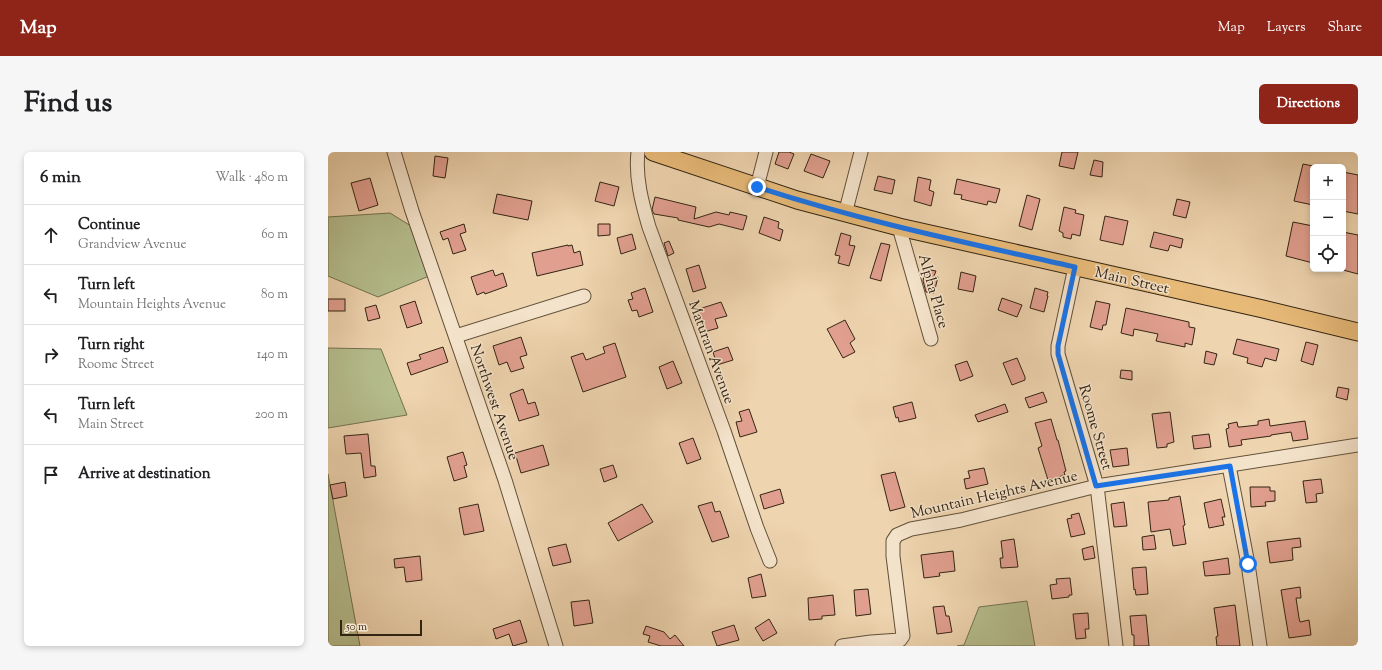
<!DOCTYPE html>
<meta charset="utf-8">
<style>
body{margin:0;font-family:"Sorts Mill Goudy",serif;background:#f6f6f6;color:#202124}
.controls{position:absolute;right:12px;top:12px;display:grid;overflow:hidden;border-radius:6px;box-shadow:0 2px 6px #0003}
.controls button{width:36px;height:36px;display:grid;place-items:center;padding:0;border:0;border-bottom:1px solid #e0e0e0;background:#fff;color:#202124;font:20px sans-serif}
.scale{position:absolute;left:12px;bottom:10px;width:82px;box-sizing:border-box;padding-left:4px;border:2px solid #342513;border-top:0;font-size:11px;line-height:14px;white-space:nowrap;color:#342513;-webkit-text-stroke:3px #f4e3cb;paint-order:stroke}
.stop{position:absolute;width:12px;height:12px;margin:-9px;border:3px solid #1a73e8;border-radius:50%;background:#fff}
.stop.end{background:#1a73e8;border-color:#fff;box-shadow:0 1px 4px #0008}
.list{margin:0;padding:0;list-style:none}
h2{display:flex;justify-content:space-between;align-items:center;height:52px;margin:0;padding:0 16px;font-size:17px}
h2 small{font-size:13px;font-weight:400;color:#757577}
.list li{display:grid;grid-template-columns:26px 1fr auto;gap:12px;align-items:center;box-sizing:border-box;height:60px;padding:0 16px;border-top:1px solid #e0e0e0}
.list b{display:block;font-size:15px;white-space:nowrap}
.list p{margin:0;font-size:13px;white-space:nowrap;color:#757577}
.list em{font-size:13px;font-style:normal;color:#757577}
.icon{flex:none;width:22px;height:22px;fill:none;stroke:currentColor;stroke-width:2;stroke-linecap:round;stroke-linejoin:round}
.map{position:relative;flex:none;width:1030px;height:494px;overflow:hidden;border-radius:6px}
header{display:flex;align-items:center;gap:24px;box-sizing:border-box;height:56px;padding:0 20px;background:#8f2418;color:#fff}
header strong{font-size:19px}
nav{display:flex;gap:22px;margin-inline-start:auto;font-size:14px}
.intro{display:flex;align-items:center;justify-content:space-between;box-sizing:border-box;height:96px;padding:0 24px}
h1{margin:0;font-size:28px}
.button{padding:10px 18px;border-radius:6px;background:#8f2418;color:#fff;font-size:14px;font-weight:700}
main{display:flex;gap:24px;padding:0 24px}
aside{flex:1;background:#fff;border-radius:6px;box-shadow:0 2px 6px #0003}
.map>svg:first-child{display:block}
</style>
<header>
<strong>Map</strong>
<nav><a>Map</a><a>Layers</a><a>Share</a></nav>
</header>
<div class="intro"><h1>Find us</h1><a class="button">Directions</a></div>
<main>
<aside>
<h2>6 min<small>Walk · 480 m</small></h2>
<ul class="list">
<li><svg class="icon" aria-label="ahead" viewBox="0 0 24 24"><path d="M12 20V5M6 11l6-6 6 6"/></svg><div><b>Continue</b><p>Grandview Avenue</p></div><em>60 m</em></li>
<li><svg class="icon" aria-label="left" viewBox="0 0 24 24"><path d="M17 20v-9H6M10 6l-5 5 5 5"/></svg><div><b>Turn left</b><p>Mountain Heights Avenue</p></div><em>80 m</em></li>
<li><svg class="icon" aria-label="right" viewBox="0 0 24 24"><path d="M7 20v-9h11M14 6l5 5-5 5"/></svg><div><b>Turn right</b><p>Roome Street</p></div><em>140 m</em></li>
<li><svg class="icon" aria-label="left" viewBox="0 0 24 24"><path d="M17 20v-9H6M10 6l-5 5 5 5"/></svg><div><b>Turn left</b><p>Main Street</p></div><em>200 m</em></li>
<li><svg class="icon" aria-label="arrive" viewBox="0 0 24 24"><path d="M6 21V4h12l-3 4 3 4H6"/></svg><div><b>Arrive at destination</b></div></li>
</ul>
</aside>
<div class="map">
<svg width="1030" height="494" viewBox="0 0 1030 494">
<rect width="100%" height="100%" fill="#eed4af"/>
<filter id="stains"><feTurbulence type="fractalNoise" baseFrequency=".005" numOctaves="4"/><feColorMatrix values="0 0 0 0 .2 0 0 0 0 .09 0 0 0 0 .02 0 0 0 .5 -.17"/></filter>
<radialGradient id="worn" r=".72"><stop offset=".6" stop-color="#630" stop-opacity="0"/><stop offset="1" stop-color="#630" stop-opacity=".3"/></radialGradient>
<!-- green -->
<g fill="#b5bd8d" stroke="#747150">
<polygon points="62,61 91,79 106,122 50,145 0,124 0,65"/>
<polygon points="0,196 53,197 79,263 0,276"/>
<polygon points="0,322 32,494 0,494"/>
<polygon points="699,449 707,494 629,494 636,493 651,455"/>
</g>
<!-- building -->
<g fill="#e19f8f" stroke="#342513">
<polygon points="451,0 461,0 466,2 460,17 447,12"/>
<polygon points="734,0 750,0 746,17 731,14"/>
<polygon points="483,2 502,9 495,26 476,19"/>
<polygon points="107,4 120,6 117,26 105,24"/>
<polygon points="766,8 775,10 774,25 762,23"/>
<polygon points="975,12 985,14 985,53 966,49"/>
<polygon points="1015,20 1030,23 1030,62 1015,59"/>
<polygon points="550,24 567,28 564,42 546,38"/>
<polygon points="590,25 603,28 601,38 606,40 603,54 586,49"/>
<polygon points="42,26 50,53 31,59 23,31"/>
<polygon points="629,27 672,37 668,51 660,49 659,53 633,47 634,43 626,42"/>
<polygon points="272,30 291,35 286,54 267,49"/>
<polygon points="169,42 204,49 200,68 165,61"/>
<polygon points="699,43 712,47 704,78 691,74"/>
<polygon points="327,45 368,55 366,67 388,60 401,63 402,60 419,64 415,78 391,72 381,75 350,68 350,66 326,62 324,58"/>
<polygon points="849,47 862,50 858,66 845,63"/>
<polygon points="736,55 748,58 747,61 756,63 752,84 744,82 743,87 735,85 735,81 731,79"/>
<polygon points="777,64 800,69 795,93 772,88"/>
<polygon points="436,65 451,70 450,76 455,78 452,89 431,81"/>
<polygon points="965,70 985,74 985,111 958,104"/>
<polygon points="136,72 138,80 132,82 138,98 125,102 120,86 115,88 112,80"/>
<polygon points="270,72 282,72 282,83 270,84"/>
<polygon points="826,80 855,87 853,96 842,93 840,99 822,95"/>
<polygon points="1015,80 1030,83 1030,122 1015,118"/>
<polygon points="513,81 523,84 521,93 527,94 521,114 510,111 512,104 507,103"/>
<polygon points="304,82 308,97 293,102 289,86"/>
<polygon points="341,89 346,101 340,104 336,91"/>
<polygon points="553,91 562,93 553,129 542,126"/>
<polygon points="240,94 244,93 246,101 252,99 255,113 209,124 204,101 240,93"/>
<polygon points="371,113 378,136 365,140 358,117"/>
<polygon points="597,117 608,119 606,124 610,125 606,141 598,140 595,129"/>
<polygon points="165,118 167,124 175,121 179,134 157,142 156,140 149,143 143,125"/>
<polygon points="633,120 648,124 645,140 630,137"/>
<polygon points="317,136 325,160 311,165 309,158 304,159 300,148 305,147 303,141"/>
<polygon points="707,136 720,140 719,144 720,144 716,160 702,156"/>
<polygon points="674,146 694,153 689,165 670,158"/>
<rect x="0" y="147" width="17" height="12"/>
<polygon points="87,149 94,171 79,176 72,154"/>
<polygon points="768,149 782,152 778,173 775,173 774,178 762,175"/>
<polygon points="393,150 399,164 387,167 390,176 376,180 368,158"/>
<polygon points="48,153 52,166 40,169 37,156"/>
<polygon points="798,156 861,170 861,175 867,176 864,193 857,191 857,195 828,189 830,182 806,177 805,184 793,181"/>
<polygon points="517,168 527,187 522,191 527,200 515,206 499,177"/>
<polygon points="193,185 199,203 192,205 196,216 183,220 179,210 171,213 165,194"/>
<polygon points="909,187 951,197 948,209 937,206 934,215 919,211 920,206 905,202"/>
<polygon points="978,190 990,193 985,213 973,209"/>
<polygon points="287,191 298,225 255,240 243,205 255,201 258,208 261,207 277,201 275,195"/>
<polygon points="115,195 120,210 83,223 79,211 93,207 91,203"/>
<polygon points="400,195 405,208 389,213 385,200"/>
<polygon points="878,199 889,202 886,213 876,211"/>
<polygon points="689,206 697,225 697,228 684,233 675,211"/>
<polygon points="345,209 354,231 339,237 331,215"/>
<polygon points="639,209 645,224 632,229 627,213"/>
<polygon points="793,218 804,219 804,228 792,226"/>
<polygon points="1010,235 1021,237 1019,248 1008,245"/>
<polygon points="195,237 200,252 207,250 211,263 191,269 182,242"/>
<polygon points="715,240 719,250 701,256 697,246"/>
<polygon points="584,250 588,266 571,270 570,265 568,266 565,255"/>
<polygon points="677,252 680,260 650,270 647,263"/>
<polygon points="421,257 429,280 412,285 408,270 414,269 411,260"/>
<polygon points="842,260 846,290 839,292 839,295 829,296 824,262"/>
<polygon points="723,267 729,288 730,288 738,319 736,320 737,323 720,328 710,296 714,294 707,271"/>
<polygon points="941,267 942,274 977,269 980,287 965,289 963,280 943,283 943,284 913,288 914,293 901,295 898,277 901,276 900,272 909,270 910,275 912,275 930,273 930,269"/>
<polygon points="40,282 43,314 47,314 48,324 36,326 33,301 18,302 16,284"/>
<polygon points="881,282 883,295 866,297 864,284"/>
<polygon points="365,286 373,307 359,312 351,291"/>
<polygon points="215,293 221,313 193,321 187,301"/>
<polygon points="799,296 801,313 785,315 782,298"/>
<polygon points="135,300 139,313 136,314 139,325 126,329 119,305"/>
<polygon points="285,313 289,325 276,330 272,317"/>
<polygon points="656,316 660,332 638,337 636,327 642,326 640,319"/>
<polygon points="567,320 577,355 562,359 553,323"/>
<polygon points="993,327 995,341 988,342 989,350 978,351 975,329"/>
<polygon points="17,330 19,344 5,347 2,333"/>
<polygon points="922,335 942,335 942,339 947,339 947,349 937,350 938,354 923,355"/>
<polygon points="452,337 456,351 436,357 432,343"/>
<polygon points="852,344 857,373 855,374 858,392 845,394 842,377 823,380 820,350 841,348 841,346"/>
<polygon points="893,347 897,365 894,365 896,373 881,376 876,351"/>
<polygon points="384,350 387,360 392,359 401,385 384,390 370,354"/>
<polygon points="796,350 799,374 786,375 783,352"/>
<polygon points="150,352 156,379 136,383 131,356"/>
<polygon points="314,352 325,370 290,389 280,371"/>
<polygon points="751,361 757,382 743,385 739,367 744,366 743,363"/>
<polygon points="826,383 828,397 815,398 814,385"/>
<polygon points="972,386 973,395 964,396 965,408 942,411 939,390"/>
<polygon points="686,387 690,415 673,416 672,406 675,406 673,389"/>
<polygon points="238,392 243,410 225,414 220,396"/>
<polygon points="765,394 767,406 756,408 754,397"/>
<polygon points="625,399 627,419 611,421 612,424 596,426 593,403"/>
<polygon points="92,404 94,428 78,430 76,415 67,416 66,407"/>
<polygon points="900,406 902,422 877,424 875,410"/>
<polygon points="818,415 820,442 808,443 807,437 806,438 804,416"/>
<polygon points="433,422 438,444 424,446 420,426"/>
<polygon points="742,426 744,443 741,443 741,445 724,447 722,433 729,432 728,427"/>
<polygon points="972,435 973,446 968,446 971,466 972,470 981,468 983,483 961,486 953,438"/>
<polygon points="540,437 543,462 528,464 526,438"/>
<polygon points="505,443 507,463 494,464 494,467 481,468 480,446"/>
<polygon points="261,448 265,471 246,474 243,450"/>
<polygon points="907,453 912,494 889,494 888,485 890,484 886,456"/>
<polygon points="616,454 618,464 621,464 624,480 609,482 605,455"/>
<polygon points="760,461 761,477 757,477 758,486 748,487 745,462"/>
<polygon points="818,463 821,494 806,494 806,483 804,483 802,464"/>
<polygon points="441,467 449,481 435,489 427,476"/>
<polygon points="192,468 199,490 185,494 181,482 168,487 165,477"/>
<polygon points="406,473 411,488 389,494 384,480"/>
<polygon points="318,474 336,480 342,487 347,483 356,494 333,494 320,490 322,484 315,482"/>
</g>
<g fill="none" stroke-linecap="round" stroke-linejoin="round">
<defs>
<g id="minor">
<polyline points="66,0 84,59 177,328 228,494"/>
<path d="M310 0C307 25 314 51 321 75L396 279 429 376 442 409"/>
<polyline points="429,35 438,0"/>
<polyline points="517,62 533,0"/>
<polyline points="571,75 603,187"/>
<polyline points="747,115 730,194 730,202 769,334 788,494"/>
<polyline points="128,184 256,144"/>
<polyline points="901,314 920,412 932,494"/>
<polyline points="514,494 543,490 572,488 575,484 565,404 565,389 569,383 583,377 633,368 769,334 1030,293"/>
</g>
<polyline id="major" points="325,0 469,48 571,75 935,157 1030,180"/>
</defs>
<!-- minor casing -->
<use href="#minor" stroke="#62513a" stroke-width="15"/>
<!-- major casing -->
<use href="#major" stroke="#342513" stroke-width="19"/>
<!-- minor -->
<use href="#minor" stroke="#f4e3cb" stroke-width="13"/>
<!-- major -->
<use href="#major" stroke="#e7ba78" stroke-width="17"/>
</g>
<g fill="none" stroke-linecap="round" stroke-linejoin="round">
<!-- route -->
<path stroke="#1a73e8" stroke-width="5" d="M429 35C533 69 640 91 747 115L730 194V202L768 334 902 314 920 412"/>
</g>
<g text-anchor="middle" stroke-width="3" stroke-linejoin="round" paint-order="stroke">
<!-- street labels -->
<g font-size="15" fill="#342513" stroke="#f4e3cb">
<text transform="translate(804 128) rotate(13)" y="5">Main Street</text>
<text transform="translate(606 139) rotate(74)" y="5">Alpha Place</text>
<text transform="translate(384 200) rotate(70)" y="5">Maturan Avenue</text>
<text transform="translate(167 250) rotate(71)" y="5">Northwest Avenue</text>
<text transform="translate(768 275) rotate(74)" y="5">Roome Street</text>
<text transform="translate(666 342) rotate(-13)" y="5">Mountain Heights Avenue</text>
</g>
</g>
<rect width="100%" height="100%" filter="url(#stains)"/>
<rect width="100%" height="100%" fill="url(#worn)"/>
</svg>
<div class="controls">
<button>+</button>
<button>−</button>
<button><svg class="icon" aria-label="locate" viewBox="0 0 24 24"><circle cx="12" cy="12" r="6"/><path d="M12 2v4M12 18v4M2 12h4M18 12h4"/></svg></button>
</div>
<div class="scale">50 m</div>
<div class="stop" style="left:920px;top:412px"></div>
<div class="stop end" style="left:429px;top:35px"></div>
</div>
</main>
